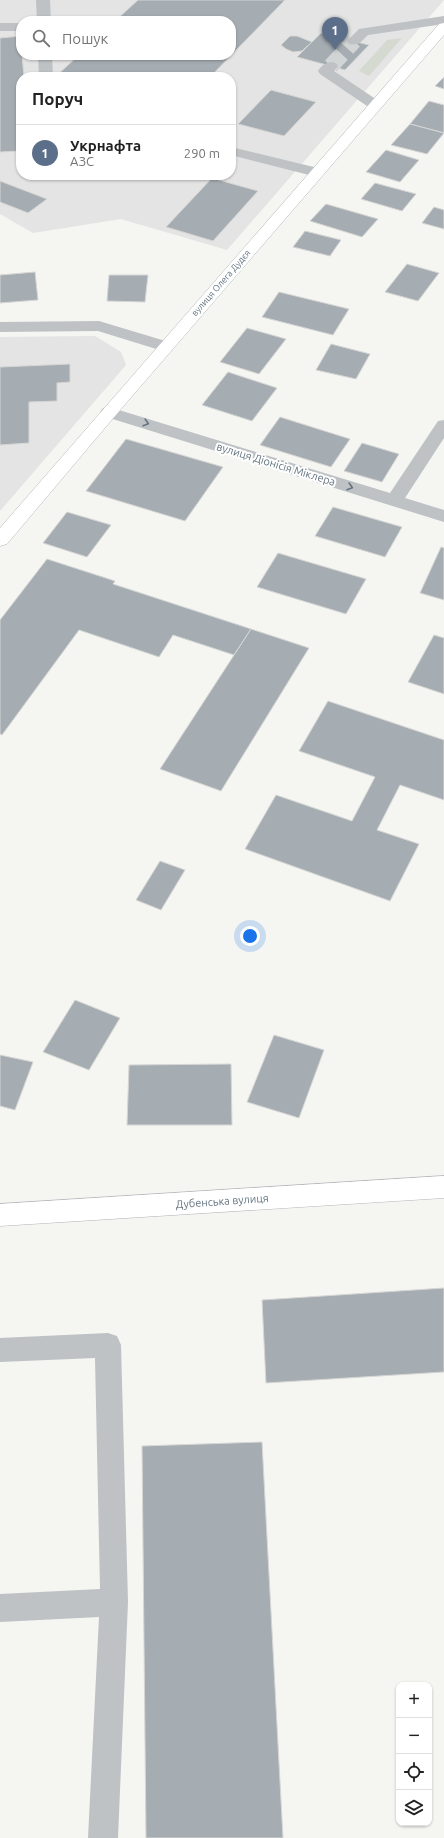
<!DOCTYPE html>
<html lang="uk">
<meta charset="utf-8">
<style>
body{margin:0;font-family:Ubuntu,sans-serif;background:#f2f2f2;color:#222}
.controls{position:absolute;right:12px;bottom:12px;display:grid;overflow:hidden;border-radius:8px;box-shadow:0 1px 3px #0004}
.controls button{width:36px;height:36px;display:grid;place-items:center;padding:0;border:0;border-bottom:1px solid #e0e0e0;background:#fff;color:#222;font:20px sans-serif}
.you{position:absolute;left:250px;top:936px;width:14px;height:14px;margin:-10px;border:3px solid #fff;border-radius:50%;background:#1a73e8;box-shadow:0 0 0 6px #1a73e833}
.badge{display:grid;place-items:center;width:26px;height:26px;border-radius:50%;background:#b45309;color:#fff;font-size:13px;font-weight:700}
.pin{position:absolute;translate:-50% -33px;filter:drop-shadow(0 1px 2px #0008)}
.pin::after{content:'';position:absolute;top:21px;width:14px;height:12px;background:inherit;clip-path:polygon(0 0,100% 0,50% 100%)}
.list{margin:0;padding:0;list-style:none}
h2{display:flex;justify-content:space-between;align-items:center;height:52px;margin:0;padding:0 16px;font-size:17px}
h2 small{font-size:13px;font-weight:400;color:#767676}
.list li{display:grid;grid-template-columns:26px 1fr auto;gap:12px;align-items:center;box-sizing:border-box;height:56px;padding:0 16px;border-top:1px solid #e0e0e0}
.list b{display:block;font-size:15px;white-space:nowrap}
.list p{margin:0;font-size:13px;white-space:nowrap;color:#767676}
.list em{font-size:13px;font-style:normal;color:#767676}
.icon{flex:none;width:22px;height:22px;fill:none;stroke:currentColor;stroke-width:2;stroke-linecap:round;stroke-linejoin:round}
.map{position:relative;flex:none;width:444px;height:1838px;overflow:hidden}
.search{position:absolute;background:#fff;box-shadow:0 1px 3px #0004;left:16px;top:16px;width:220px;height:44px;display:flex;align-items:center;gap:10px;box-sizing:border-box;padding:0 14px;border-radius:16px;color:#767676;font-size:15px}
.panel{position:absolute;background:#fff;box-shadow:0 1px 3px #0004;left:16px;top:72px;width:220px;height:108px;border-radius:16px}
.map>svg:first-child{display:block}
</style>
<div class="map">
<svg width="444" height="1838" viewBox="0 0 444 1838">
<rect width="100%" height="100%" fill="#f5f5f2"/>
<!-- built -->
<g fill="#e3e4e3" fill-rule="evenodd">
<path d="M0 0H444L227 250 121 219 33 233 0 214ZM21 21H231V55H21ZM21 77H231V175H21Z"/>
<polygon points="95,336 121,352 126,365 0,511 0,337"/>
</g>
<!-- green -->
<polygon fill="#d5dad1" points="402,38 369,76 359,71 387,40"/>
<!-- building -->
<g fill="#a5adb3" stroke="#d6d6d4">
<polygon points="138,0 285,0 210,77 55,77 79,55 231,55 231,21 115,21"/>
<polygon points="321,33 369,45 345,70 297,57"/>
<polygon points="21,36 21,55 22,55 24,77 21,77 21,151 0,152 0,38"/>
<polygon points="290,36 297,36 312,42 302,51 293,52 286,49 281,45"/>
<polygon points="444,77 444,89 435,86"/>
<polygon points="271,90 316,102 284,136 238,124"/>
<polygon points="429,101 444,105 444,133 410,124"/>
<polygon points="410,124 444,133 427,154 391,145"/>
<polygon points="386,150 419,160 400,182 366,172"/>
<polygon points="212,178 258,191 213,241 166,227"/>
<polygon points="0,181 47,199 28,213 0,202"/>
<polygon points="375,183 416,194 402,211 361,199"/>
<polygon points="326,204 378,219 362,237 310,221"/>
<polygon points="434,207 444,210 444,229 422,223"/>
<polygon points="305,231 341,240 330,256 293,247"/>
<polygon points="407,264 439,273 418,301 385,292"/>
<polygon points="35,272 38,300 0,303 0,275"/>
<polygon points="109,275 148,275 145,302 107,301"/>
<polygon points="279,292 349,309 333,335 262,317"/>
<polygon points="247,328 286,339 259,374 220,362"/>
<polygon points="331,344 370,354 356,379 316,370"/>
<polygon points="70,364 70,382 57,383 57,401 29,402 29,443 0,445 0,367"/>
<polygon points="228,372 277,388 252,421 202,405"/>
<polygon points="280,417 350,439 331,467 260,445"/>
<polygon points="126,439 223,467 185,521 86,491"/>
<polygon points="362,443 399,454 382,482 344,471"/>
<polygon points="333,507 402,527 385,557 315,536"/>
<polygon points="67,512 111,525 87,557 43,543"/>
<polygon points="441,547 444,548 444,600 420,593"/>
<polygon points="278,553 366,579 346,614 257,587"/>
<polygon points="47,559 115,581 113,584 251,629 234,655 173,635 159,657 79,630 2,735 0,734 0,620"/>
<polygon points="251,629 309,648 221,791 160,769"/>
<polygon points="434,635 444,638 444,694 408,682"/>
<polygon points="328,701 444,740 444,800 400,785 377,830 419,844 390,901 245,849 276,795 352,821 375,777 299,751"/>
<polygon points="160,861 185,870 161,910 136,900"/>
<polygon points="75,1000 120,1018 89,1070 43,1052"/>
<polygon points="274,1035 324,1050 299,1118 247,1102"/>
<polygon points="0,1055 33,1062 15,1110 0,1106"/>
<polygon points="231,1064 232,1125 127,1125 129,1065"/>
<polygon points="444,1288 444,1372 266,1383 262,1300"/>
<polygon points="262,1442 283,1838 146,1838 142,1446"/>
</g>
<g fill="none" stroke-linecap="round" stroke-linejoin="round">
<!-- minor-tunnel -->
<polyline stroke="#d1d5d6" stroke-width="16" stroke-dasharray="16 8" stroke-linecap="butt" points="331,66 354,41"/>
<defs>
<g id="major">
<polygon points="444,23 444,35 115,416 7,544 0,546 0,528 439,24"/>
<polygon points="444,1176 444,1198 0,1226 0,1204"/>
</g>
</defs>
<!-- major casing -->
<use href="#major" stroke="#b1b6b9" stroke-width="1"/>
<!-- minor -->
<g fill="#bec2c5" fill-rule="evenodd">
<polygon points="36,0 50,0 51,21 37,21"/>
<path d="M444 16V24L368 35C362 41 358 46 349 44L347 41 359 29Z"/>
<rect x="0" y="23" width="21" height="8"/>
<polygon points="38,55 52,55 53,77 39,77"/>
<path d="M331 62 336 63 338 66 334 71 380 102 382 105 380 108H370L320 74 318 71C321 66 325 63 331 62Z"/>
<polygon points="231,147 322,169 325,172 322,175 317,177 231,155"/>
<polygon points="99,321 172,343 174,347 172,351 166,352 98,331 0,332 0,322"/>
<polygon points="109,407 390,493 438,421 444,420 444,438 405,498 444,510 444,522 103,416 100,412 103,408"/>
<polygon points="108,1333 117,1336 121,1345 128,1602 118,1838 88,1838 99,1617 0,1622 0,1594 100,1589 95,1358 0,1362 0,1338"/>
</g>
<!-- major -->
<use href="#major" fill="#fff" fill-rule="evenodd"/>
</g>
<!-- one-way arrows -->
<defs><path id="oneway-chevron" d="M-2-3.5L2.5 0L-2 3.5" fill="none" stroke-width="1.6" stroke-linecap="round" stroke-linejoin="round"/></defs>
<g stroke="#657682">
<use href="#oneway-chevron" transform="translate(146 423) rotate(17)"/>
<use href="#oneway-chevron" transform="translate(350 487) rotate(17)"/>
</g>
<g text-anchor="middle" stroke-width="4" stroke-linejoin="round" paint-order="stroke">
<!-- far-street labels -->
<g font-size="9" fill="#657682" stroke="#fff">
<text transform="translate(221 283) rotate(-49)" y="3">вулиця Олега Дудєя</text>
</g>
<!-- street labels -->
<g font-size="11" fill="#657682" stroke="#fff">
<text transform="translate(276 464) rotate(17)" y="4">вулиця Діонісія Міклера</text>
<text transform="translate(222 1201) rotate(-4)" y="4">Дубенська вулиця</text>
</g>
</g>
</svg>
<div class="controls">
<button>+</button>
<button>−</button>
<button><svg class="icon" aria-label="locate" viewBox="0 0 24 24"><circle cx="12" cy="12" r="6"/><path d="M12 2v4M12 18v4M2 12h4M18 12h4"/></svg></button>
<button><svg class="icon" aria-label="layers" viewBox="0 0 24 24"><path d="M12 4l9 5-9 5-9-5zM3 14l9 5 9-5"/></svg></button>
</div>
<div class="you"></div>
<div class="pin badge" style="left:335px;top:50px;background:#5c6f8a">1</div>
<div class="search"><svg class="icon" aria-label="search" viewBox="0 0 24 24"><circle cx="10" cy="10" r="6"/><path d="M15 15l6 6"/></svg>Пошук</div>
<section class="panel">
<h2>Поруч<small></small></h2>
<ul class="list">
<li><span class="badge" style="background:#5c6f8a">1</span><div><b>Укрнафта</b><p>АЗС</p></div><em>290 m</em></li>
</ul>
</section>
</div>
